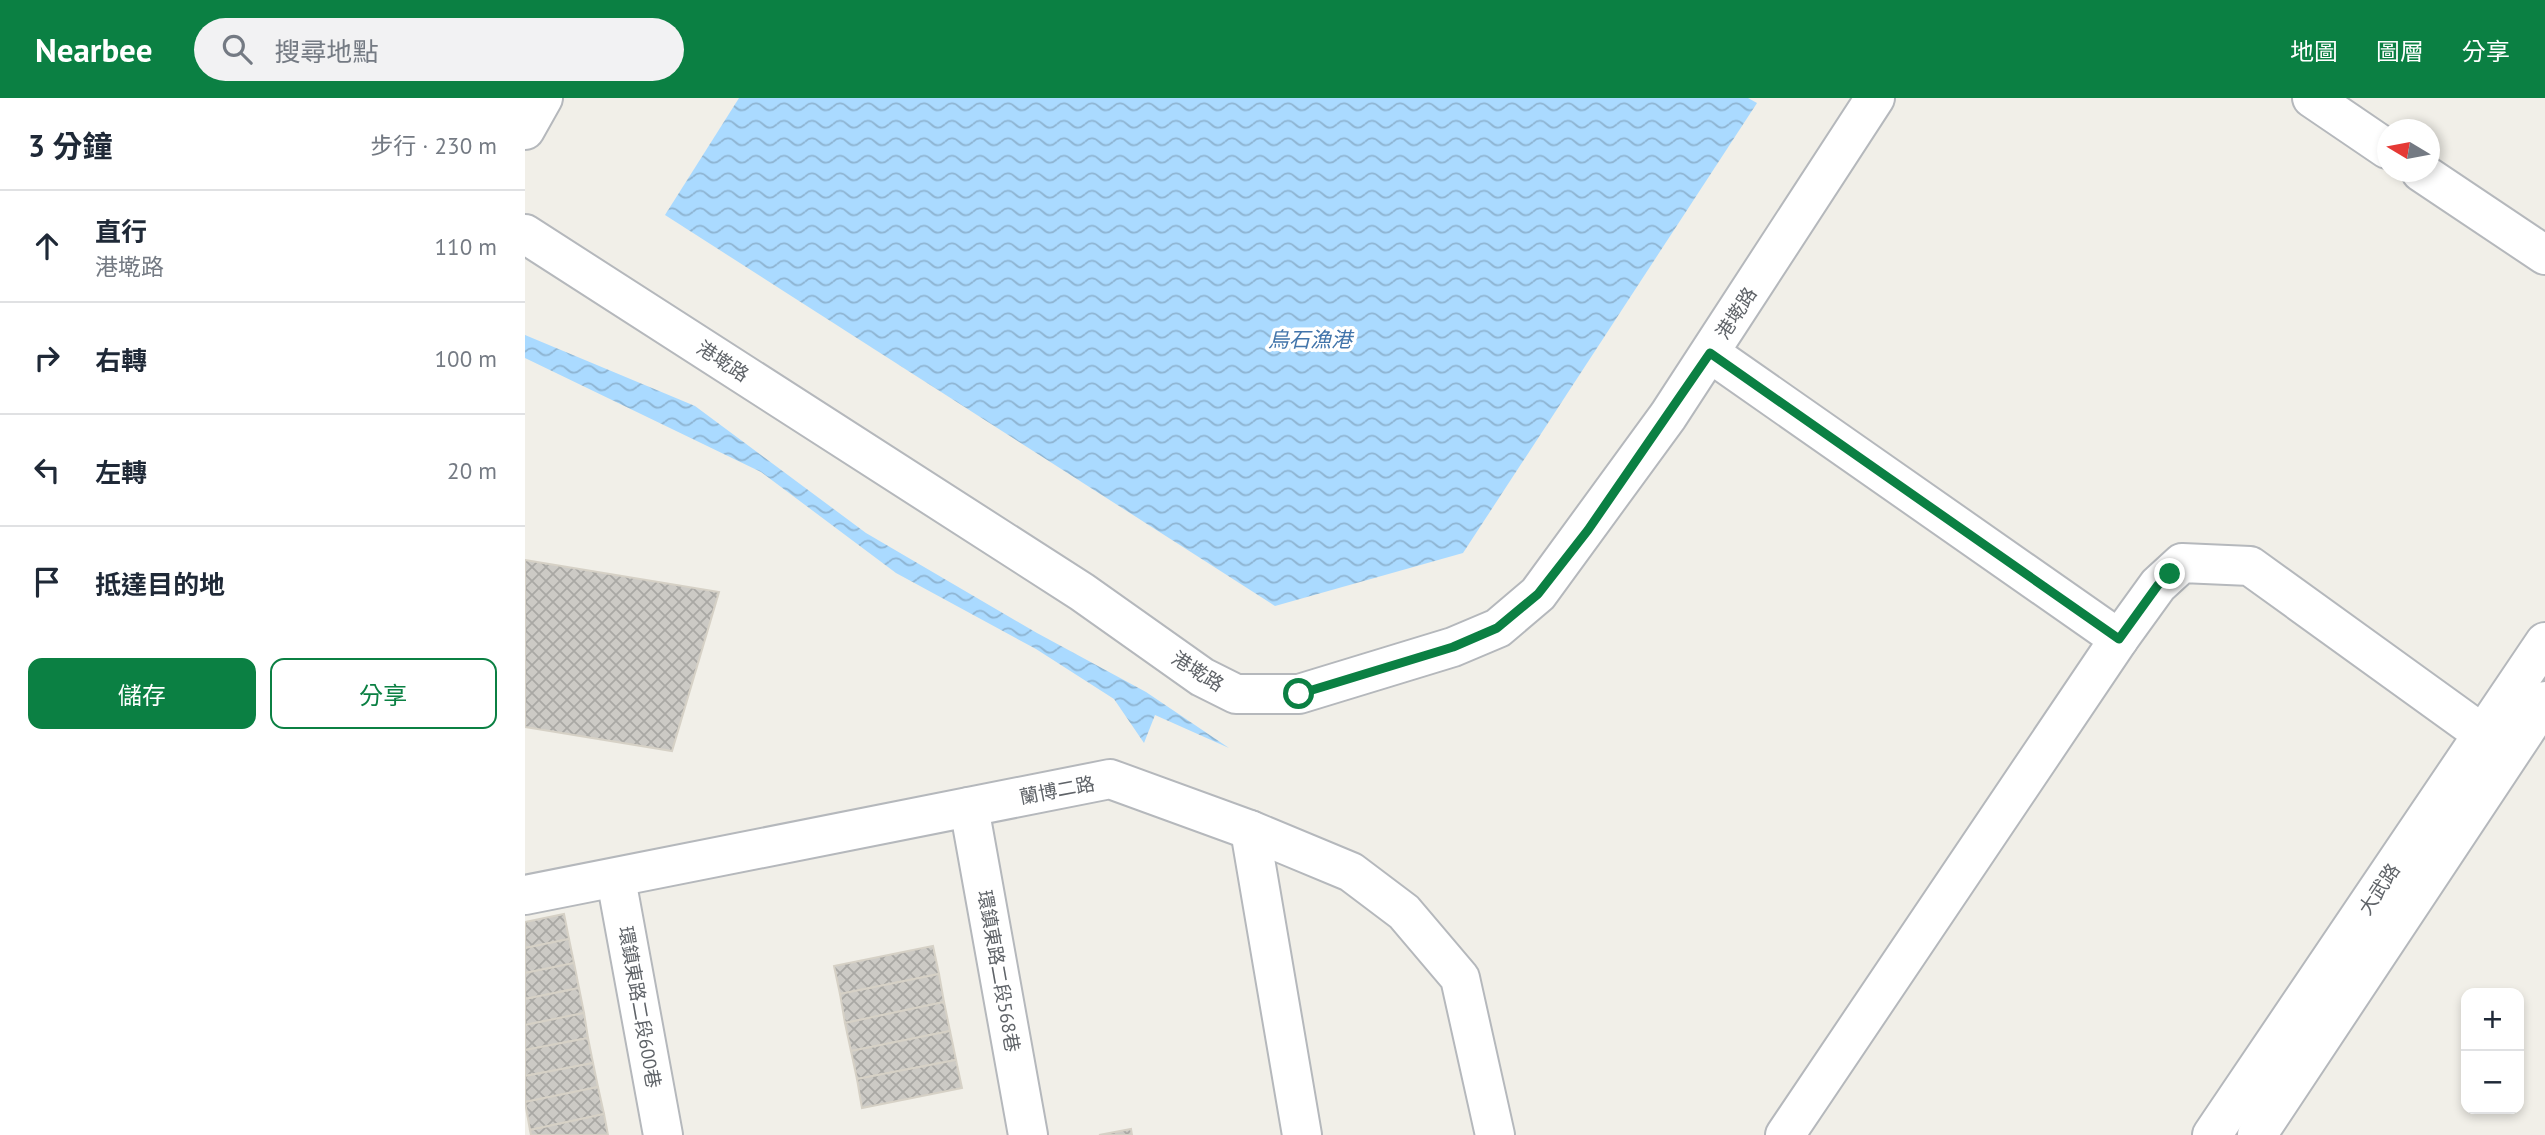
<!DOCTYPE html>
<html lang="zh-TW">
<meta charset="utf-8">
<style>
body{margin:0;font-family:"PT Sans","Noto Sans TC",sans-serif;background:#f2f2f3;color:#1f2937}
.controls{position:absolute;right:21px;bottom:21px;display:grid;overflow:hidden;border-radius:14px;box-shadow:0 4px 10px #0003}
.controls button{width:63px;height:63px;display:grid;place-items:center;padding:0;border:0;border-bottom:2px solid #e0e1e3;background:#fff;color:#1f2937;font:35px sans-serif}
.compass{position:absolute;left:1852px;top:21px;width:63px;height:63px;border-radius:50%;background:#fff;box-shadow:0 4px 10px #0003;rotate:280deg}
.stop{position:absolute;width:21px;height:21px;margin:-16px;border:5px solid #0b8043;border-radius:50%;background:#fff}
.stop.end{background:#0b8043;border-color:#fff;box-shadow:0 2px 7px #0008}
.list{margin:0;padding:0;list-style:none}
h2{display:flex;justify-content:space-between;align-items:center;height:91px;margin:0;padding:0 28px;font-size:30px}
h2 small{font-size:23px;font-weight:400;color:#747a83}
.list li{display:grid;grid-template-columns:46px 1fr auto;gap:21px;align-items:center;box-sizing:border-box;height:112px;padding:0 28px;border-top:2px solid #e0e1e3}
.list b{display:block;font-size:26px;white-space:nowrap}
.list p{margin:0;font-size:23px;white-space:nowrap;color:#747a83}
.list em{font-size:23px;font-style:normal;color:#747a83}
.actions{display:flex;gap:14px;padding:21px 28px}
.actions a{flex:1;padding:16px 0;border:2px solid #0b8043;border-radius:14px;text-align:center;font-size:24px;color:#0b8043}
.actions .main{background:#0b8043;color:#fff}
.icon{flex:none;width:38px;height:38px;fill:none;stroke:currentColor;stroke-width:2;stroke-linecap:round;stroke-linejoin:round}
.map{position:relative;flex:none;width:2020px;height:1037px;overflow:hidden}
header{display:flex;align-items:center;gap:42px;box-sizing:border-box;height:98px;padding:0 35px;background:#0b8043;color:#fff}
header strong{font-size:33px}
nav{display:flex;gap:38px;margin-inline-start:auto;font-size:24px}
.search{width:490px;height:63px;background:#f2f2f3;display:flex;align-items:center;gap:18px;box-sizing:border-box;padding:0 24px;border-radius:38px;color:#747a83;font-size:26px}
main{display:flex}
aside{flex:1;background:#fff}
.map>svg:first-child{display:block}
</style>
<header>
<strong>Nearbee</strong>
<div class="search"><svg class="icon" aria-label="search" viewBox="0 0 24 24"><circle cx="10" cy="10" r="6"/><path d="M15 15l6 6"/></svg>搜尋地點</div>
<nav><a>地圖</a><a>圖層</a><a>分享</a></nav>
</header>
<main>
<aside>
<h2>3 分鐘<small>步行 · 230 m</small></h2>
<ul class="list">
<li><svg class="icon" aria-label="ahead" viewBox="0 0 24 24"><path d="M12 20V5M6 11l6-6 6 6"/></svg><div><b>直行</b><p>港墘路</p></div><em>110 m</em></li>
<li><svg class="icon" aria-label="right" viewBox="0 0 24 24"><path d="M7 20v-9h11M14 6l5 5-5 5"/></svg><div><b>右轉</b></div><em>100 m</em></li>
<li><svg class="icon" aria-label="left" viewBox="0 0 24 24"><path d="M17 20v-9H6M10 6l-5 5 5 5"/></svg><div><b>左轉</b></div><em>20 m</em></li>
<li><svg class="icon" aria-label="arrive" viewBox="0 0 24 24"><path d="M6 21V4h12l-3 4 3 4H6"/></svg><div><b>抵達目的地</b></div></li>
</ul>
<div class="actions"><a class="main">儲存</a><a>分享</a></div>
</aside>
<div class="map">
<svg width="2020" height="1037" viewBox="0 0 2020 1037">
<defs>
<pattern id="water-waves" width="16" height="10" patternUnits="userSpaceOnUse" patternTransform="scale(1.75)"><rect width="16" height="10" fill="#aadaff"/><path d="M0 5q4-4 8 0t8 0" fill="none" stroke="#8eb4d2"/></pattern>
<pattern id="building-cross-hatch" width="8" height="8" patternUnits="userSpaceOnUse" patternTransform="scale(1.75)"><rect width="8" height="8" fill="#cccac5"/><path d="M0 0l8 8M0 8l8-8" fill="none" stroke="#a9a8a4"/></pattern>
</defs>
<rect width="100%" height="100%" fill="#f1efe8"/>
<!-- water -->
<g fill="url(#water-waves)">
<polygon points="214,0 1223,0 1232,5 938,455 750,508 140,117"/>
<polygon points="0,237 170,308 341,435 512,535 621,594 704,650 630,617 619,645 589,601 511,551 371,475 236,374 0,260"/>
</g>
<!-- building -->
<g fill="url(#building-cross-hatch)" stroke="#d6d1c6" stroke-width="2">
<polygon points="0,462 194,494 147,653 0,629"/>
<polygon points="39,816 44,841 0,850 0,824"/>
<polygon points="44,841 49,865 0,875 0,850"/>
<polygon points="408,848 414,876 315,896 309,868"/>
<polygon points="49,865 54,890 0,901 0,875"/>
<polygon points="414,876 419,904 320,925 315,896"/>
<polygon points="54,890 59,915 0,927 0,901"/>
<polygon points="419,904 425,933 326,953 320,925"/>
<polygon points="59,915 63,940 0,952 0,927"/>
<polygon points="425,933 431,962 332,981 326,953"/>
<polygon points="63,940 68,965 0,978 0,952"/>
<polygon points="431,962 437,990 337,1010 332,981"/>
<polygon points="68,965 73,989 0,1004 0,978"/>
<polygon points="73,989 79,1016 5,1032 0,1004"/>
<polygon points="79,1016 83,1037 6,1037 5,1032"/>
<polygon points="606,1031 607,1037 574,1037"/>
</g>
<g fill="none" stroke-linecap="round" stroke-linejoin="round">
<defs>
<g id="minor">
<polyline points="1787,0 1862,51"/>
<polyline points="0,32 18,0"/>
<polyline points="1896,74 2020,157"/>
<polyline points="0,136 557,494 677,579 711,596 774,596 928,549 973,530 1013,496 1143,318 1350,0"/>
<polyline points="1185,255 1594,541"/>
<polyline points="444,709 503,1037"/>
<polyline points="725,732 777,1037"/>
<polyline points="91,781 138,1037"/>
<polyline points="0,797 585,681 725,732 826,774 879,814 935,880 970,1037"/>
<polyline points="1260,1037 1594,541 1633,487 1657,465 1725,468 1984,655"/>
<polyline points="1687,1037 2020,544"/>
<polyline points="1732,1037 2020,603"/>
</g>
</defs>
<!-- minor casing -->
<use href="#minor" stroke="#b5b8bc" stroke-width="42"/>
<!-- minor -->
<use href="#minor" stroke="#fff" stroke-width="38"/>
</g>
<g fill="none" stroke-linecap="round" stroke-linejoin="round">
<!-- route -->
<polyline stroke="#0b8043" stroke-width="9" points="774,596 928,549 972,530 1013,496 1063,432 1185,255 1594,541 1633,487 1645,476"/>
</g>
<g text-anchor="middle" stroke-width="7" stroke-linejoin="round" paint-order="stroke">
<!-- street labels -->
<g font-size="19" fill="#5f6368" stroke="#fff">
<text transform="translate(1211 215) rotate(-57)" y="7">港墘路</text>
<text transform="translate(198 263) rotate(33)" y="7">港墘路</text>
<text transform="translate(673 573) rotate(32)" y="7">港墘路</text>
<text transform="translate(532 692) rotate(-11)" y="7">蘭博二路</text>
<text transform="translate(1854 791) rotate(-56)" y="7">大武路</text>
<text transform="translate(474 873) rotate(80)" y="7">環鎮東路二段568巷</text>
<text transform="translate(115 909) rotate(80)" y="7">環鎮東路二段600巷</text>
</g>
<!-- water labels -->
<g font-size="21" font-style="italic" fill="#4174aa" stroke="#fff">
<text x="785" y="249">烏石漁港</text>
</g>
</g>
</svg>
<div class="controls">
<button>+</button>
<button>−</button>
</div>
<svg class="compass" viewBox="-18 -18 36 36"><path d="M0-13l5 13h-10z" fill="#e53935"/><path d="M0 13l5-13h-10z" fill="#747a83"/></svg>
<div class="stop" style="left:774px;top:596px"></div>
<div class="stop end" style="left:1645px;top:476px"></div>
</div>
</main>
